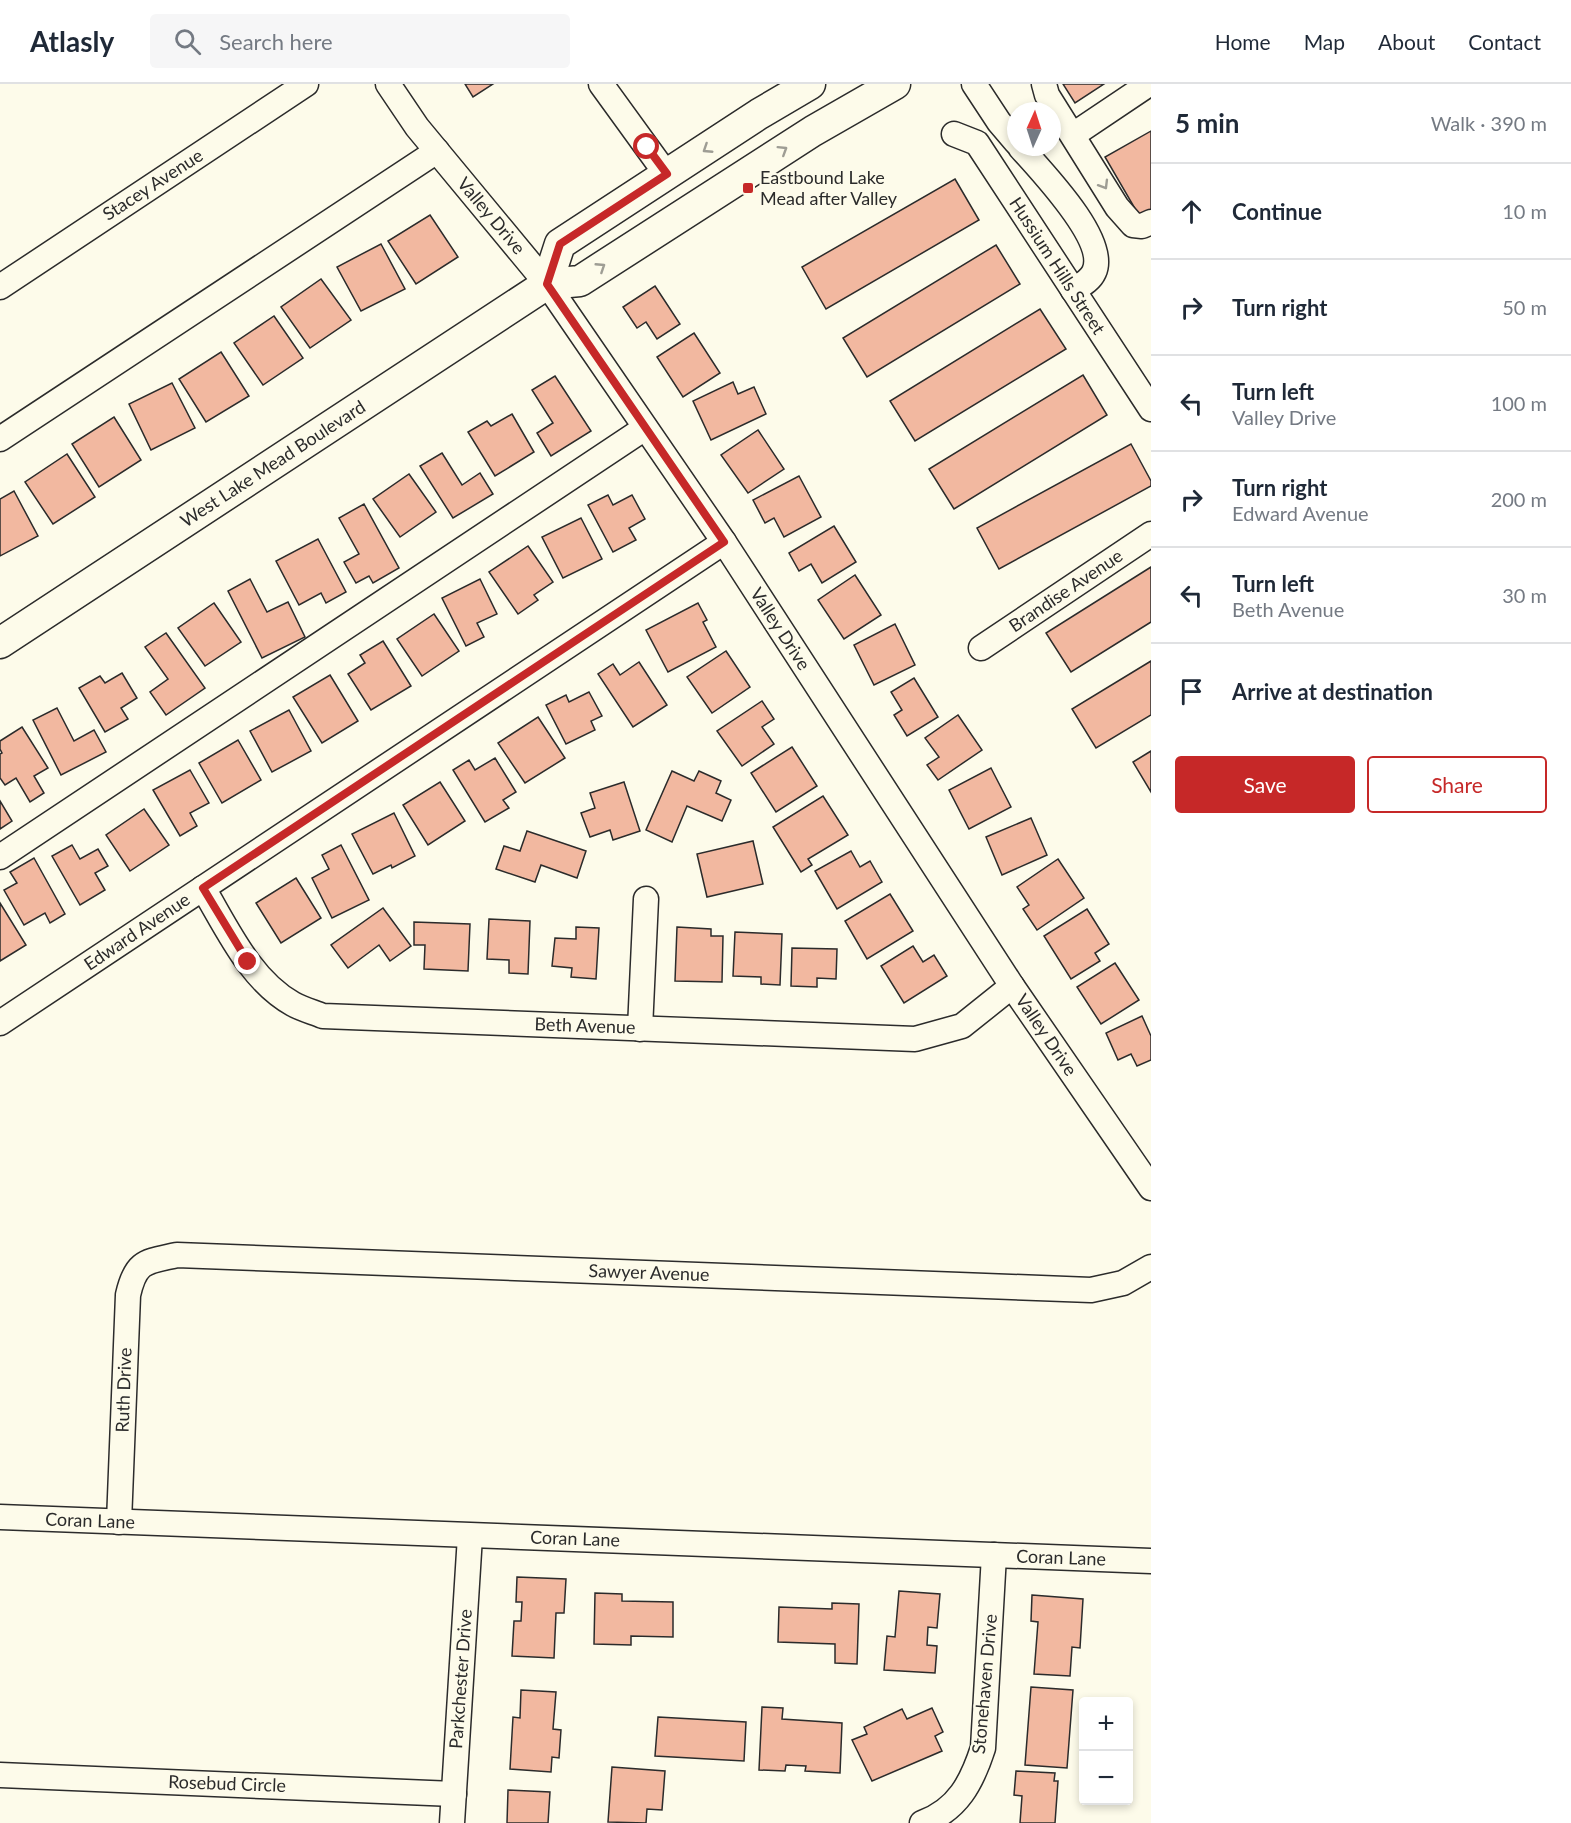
<!DOCTYPE html>
<meta charset="utf-8">
<style>
body{margin:0;font-family:Lato,sans-serif;background:#f6f6f7;color:#1f2937}
.controls{position:absolute;right:18px;bottom:18px;display:grid;overflow:hidden;border-radius:6px;box-shadow:0 3px 9px #0003}
.controls button{width:54px;height:54px;display:grid;place-items:center;padding:0;border:0;border-bottom:2px solid #e0e1e3;background:#fff;color:#1f2937;font:30px sans-serif}
.compass{position:absolute;left:1007px;top:18px;width:54px;height:54px;border-radius:50%;background:#fff;box-shadow:0 3px 9px #0003;rotate:3deg}
.stop{position:absolute;width:18px;height:18px;margin:-14px;border:4px solid #c62828;border-radius:50%;background:#fff}
.stop.end{background:#c62828;border-color:#fff;box-shadow:0 2px 6px #0008}
.list{margin:0;padding:0;list-style:none}
h2{display:flex;justify-content:space-between;align-items:center;height:78px;margin:0;padding:0 24px;font-size:26px}
h2 small{font-size:20px;font-weight:400;color:#747a83}
.list li{display:grid;grid-template-columns:39px 1fr auto;gap:18px;align-items:center;box-sizing:border-box;height:96px;padding:0 24px;border-top:2px solid #e0e1e3}
.list b{display:block;font-size:22px;white-space:nowrap}
.list p{margin:0;font-size:20px;white-space:nowrap;color:#747a83}
.list em{font-size:20px;font-style:normal;color:#747a83}
.actions{display:flex;gap:12px;padding:18px 24px}
.actions a{flex:1;padding:14px 0;border:2px solid #c62828;border-radius:6px;text-align:center;font-size:21px;color:#c62828}
.actions .main{background:#c62828;color:#fff}
.icon{flex:none;width:33px;height:33px;fill:none;stroke:currentColor;stroke-width:2;stroke-linecap:round;stroke-linejoin:round}
.map{position:relative;flex:none;width:1151px;height:1739px;overflow:hidden}
header{display:flex;align-items:center;gap:36px;box-sizing:border-box;height:84px;padding:0 30px;background:#fff;border-bottom:2px solid #e0e1e3}
header strong{font-size:28px}
nav{display:flex;gap:33px;margin-inline-start:auto;font-size:21px}
.search{width:420px;height:54px;background:#f6f6f7;display:flex;align-items:center;gap:15px;box-sizing:border-box;padding:0 21px;border-radius:6px;color:#747a83;font-size:22px}
main{display:flex}
aside{flex:1;background:#fff}
.map>svg:first-child{display:block}
</style>
<header>
<strong>Atlasly</strong>
<div class="search"><svg class="icon" aria-label="search" viewBox="0 0 24 24"><circle cx="10" cy="10" r="6"/><path d="M15 15l6 6"/></svg>Search here</div>
<nav><a>Home</a><a>Map</a><a>About</a><a>Contact</a></nav>
</header>
<main>
<div class="map">
<svg width="1151" height="1739" viewBox="0 0 1151 1739">
<rect width="100%" height="100%" fill="#fdfbea"/>
<!-- building -->
<g fill="#f2b8a0" stroke="#2b2b2b" stroke-width="1.5">
<polygon points="465,0 493,0 473,13"/>
<polygon points="1063,0 1104,0 1075,19"/>
<polygon points="1151,47 1151,129 1141,135 1105,73"/>
<polygon points="955,95 979,136 826,225 802,183"/>
<polygon points="430,131 458,173 416,200 388,157"/>
<polygon points="381,160 405,205 361,227 337,183"/>
<polygon points="996,161 1020,200 867,293 843,254"/>
<polygon points="321,195 351,236 310,264 281,223"/>
<polygon points="655,202 680,240 657,255 646,238 637,244 623,223"/>
<polygon points="1040,225 1066,265 915,357 890,317"/>
<polygon points="274,232 303,274 263,301 234,259"/>
<polygon points="694,249 720,289 683,313 657,273"/>
<polygon points="221,268 249,312 206,338 179,295"/>
<polygon points="1083,291 1107,331 954,425 929,385"/>
<polygon points="555,292 591,347 551,372 537,349 553,339 532,306"/>
<polygon points="733,298 738,310 754,303 766,330 711,356 693,317"/>
<polygon points="172,299 195,344 151,366 129,320"/>
<polygon points="512,330 534,368 495,392 468,348 487,337 491,342"/>
<polygon points="114,333 141,376 99,403 72,360"/>
<polygon points="758,346 784,385 748,409 721,371"/>
<polygon points="1131,360 1151,397 1151,402 999,485 977,444"/>
<polygon points="442,369 462,401 480,389 493,410 453,434 420,382"/>
<polygon points="67,370 95,413 53,440 25,398"/>
<polygon points="409,390 436,428 400,453 373,415"/>
<polygon points="799,392 821,433 784,453 774,434 765,439 753,416"/>
<polygon points="14,407 38,452 0,472 0,415"/>
<polygon points="608,411 613,421 632,411 645,435 629,444 636,456 613,468 588,421"/>
<polygon points="364,420 399,484 373,499 369,492 356,499 344,478 359,470 339,434"/>
<polygon points="581,434 602,475 563,494 542,453"/>
<polygon points="834,442 856,478 822,499 811,480 799,487 789,469"/>
<polygon points="318,455 346,508 326,519 321,509 299,521 276,477"/>
<polygon points="528,462 553,498 534,511 538,516 518,530 489,488"/>
<polygon points="1151,483 1151,538 1071,588 1046,549"/>
<polygon points="855,491 881,531 844,555 818,516"/>
<polygon points="250,495 267,528 288,518 305,553 262,574 228,507"/>
<polygon points="480,495 497,530 477,539 484,553 466,562 442,514"/>
<polygon points="214,519 241,558 205,582 178,544"/>
<polygon points="698,519 707,536 703,538 716,563 668,588 646,546"/>
<polygon points="434,530 459,567 422,592 397,555"/>
<polygon points="895,540 915,581 874,601 854,561"/>
<polygon points="166,549 205,604 166,631 150,608 168,595 145,563"/>
<polygon points="383,557 411,602 371,626 348,590 365,579 360,571"/>
<polygon points="726,567 750,603 712,629 687,593"/>
<polygon points="1151,577 1151,631 1096,664 1072,625"/>
<polygon points="639,578 667,621 633,643 598,590 613,580 620,591"/>
<polygon points="122,589 137,614 121,624 128,635 105,648 79,604 100,592 105,599"/>
<polygon points="330,591 358,637 322,659 293,613"/>
<polygon points="914,594 938,633 907,652 894,631 902,626 891,608"/>
<polygon points="589,608 602,632 591,637 595,646 566,660 546,621 566,611 569,618"/>
<polygon points="762,617 774,635 762,643 774,660 742,682 717,647"/>
<polygon points="57,624 74,657 94,646 106,668 61,691 33,636"/>
<polygon points="289,626 311,667 272,688 250,647"/>
<polygon points="958,631 982,666 938,696 927,681 939,673 925,654"/>
<polygon points="538,633 565,674 525,699 498,659"/>
<polygon points="22,643 48,684 34,692 44,709 30,718 16,694 5,701 0,694 0,670 2,669 0,665 0,657"/>
<polygon points="238,656 261,696 222,719 199,679"/>
<polygon points="792,663 817,702 776,728 751,689"/>
<polygon points="1151,667 1151,708 1133,678"/>
<polygon points="495,674 516,708 503,716 509,724 485,738 453,686 469,676 475,686"/>
<polygon points="991,684 1011,723 969,745 949,706"/>
<polygon points="190,686 209,719 190,729 197,742 180,752 153,706"/>
<polygon points="672,687 694,697 699,687 721,697 716,709 731,716 722,737 687,722 672,758 646,746"/>
<polygon points="440,698 465,737 428,761 403,721"/>
<polygon points="624,698 640,747 613,756 610,746 590,753 581,729 595,724 590,709"/>
<polygon points="823,712 848,751 808,775 812,781 801,788 773,743"/>
<polygon points="0,717 12,737 0,745"/>
<polygon points="144,725 169,761 130,787 106,751"/>
<polygon points="394,729 415,772 392,784 391,781 373,790 352,750"/>
<polygon points="1031,734 1047,771 1002,791 986,753"/>
<polygon points="527,747 586,767 577,794 541,781 535,798 496,785 504,762 520,767"/>
<polygon points="753,757 763,800 707,813 697,770"/>
<polygon points="72,761 80,775 98,765 108,782 95,789 105,806 80,821 52,772"/>
<polygon points="341,761 369,816 332,834 312,794 329,785 322,771"/>
<polygon points="851,767 860,783 870,777 882,798 837,825 815,787"/>
<polygon points="34,774 65,830 50,839 45,829 24,841 4,806 17,799 10,788"/>
<polygon points="1058,775 1084,814 1037,846 1023,825 1029,821 1017,803"/>
<polygon points="296,794 321,834 281,859 256,819"/>
<polygon points="890,810 913,847 867,875 845,837"/>
<polygon points="0,819 26,861 0,877"/>
<polygon points="383,824 411,862 390,877 379,861 348,884 331,861"/>
<polygon points="1087,825 1109,860 1095,869 1100,877 1071,895 1044,852"/>
<polygon points="489,835 530,837 528,890 509,889 509,876 487,875"/>
<polygon points="414,838 470,840 468,887 424,885 425,861 414,861"/>
<polygon points="576,843 599,844 596,895 571,893 572,884 552,882 555,854 576,855"/>
<polygon points="677,843 711,845 711,852 723,852 722,898 675,897"/>
<polygon points="735,848 782,850 780,901 761,900 761,893 733,892"/>
<polygon points="913,862 923,878 934,871 947,892 904,919 881,882"/>
<polygon points="792,864 837,865 836,895 817,894 817,903 791,902"/>
<polygon points="1115,879 1139,916 1101,940 1077,903"/>
<polygon points="1142,932 1151,952 1151,976 1137,982 1131,970 1118,976 1106,949"/>
<polygon points="517,1493 566,1495 564,1529 556,1529 554,1574 512,1572 514,1537 521,1537 522,1518 516,1518"/>
<polygon points="899,1507 940,1510 937,1544 928,1543 927,1561 937,1562 935,1589 884,1586 887,1552 895,1553"/>
<polygon points="595,1509 622,1510 622,1517 673,1518 673,1553 631,1552 631,1561 594,1560"/>
<polygon points="1032,1511 1083,1515 1080,1564 1072,1563 1070,1592 1034,1590 1038,1538 1031,1537"/>
<polygon points="832,1519 859,1520 857,1580 835,1579 835,1560 778,1558 779,1523 832,1525"/>
<polygon points="1031,1603 1073,1606 1067,1684 1025,1681"/>
<polygon points="521,1606 556,1608 553,1645 561,1646 559,1674 552,1673 551,1688 510,1685 513,1633 520,1634"/>
<polygon points="762,1623 783,1624 782,1635 842,1639 840,1689 805,1687 806,1682 786,1681 785,1687 759,1686"/>
<polygon points="932,1624 943,1648 935,1652 942,1667 872,1697 852,1656 867,1650 864,1643 902,1625 907,1635"/>
<polygon points="658,1633 746,1638 744,1677 655,1672"/>
<polygon points="612,1683 665,1687 662,1726 647,1725 646,1739 608,1738"/>
<polygon points="1016,1687 1055,1689 1054,1697 1058,1697 1055,1739 1020,1739 1022,1712 1014,1711"/>
<polygon points="508,1706 550,1708 548,1739 507,1739"/>
</g>
<g fill="none" stroke-linecap="round" stroke-linejoin="round">
<defs>
<g id="minor">
<polyline points="388,0 417,43 547,200 724,458 1012,902 1151,1104"/>
<polyline points="601,0 667,91"/>
<polyline points="974,0 999,38 1016,58"/>
<polyline points="1044,0 1047,11 1117,123 1133,141 1142,142 1151,138"/>
<polyline points="954,50 977,59 1151,325"/>
<polyline points="1073,51 1149,0"/>
<path d="M1020 63C1041 87 1109 156 1094 188 1090 197 1081 201 1073 206"/>
<polyline points="0,203 306,0"/>
<polyline points="0,355 437,67"/>
<polyline points="981,564 1151,450"/>
<polyline points="0,773 645,344"/>
<path d="M203 804C227 844 250 896 293 920 302 925 313 928 323 932L915 955 962 942 1012 902"/>
<polyline points="0,939 724,458"/>
<polyline points="640,945 646,815"/>
<polyline points="0,1433 1151,1477"/>
<path d="M119 1438 128 1211C136 1176 146 1178 177 1171L1091 1206 1123 1199 1151 1183"/>
<polyline points="0,1691 454,1710"/>
<polyline points="452,1739 470,1452"/>
<path d="M922 1739C958 1726 972 1698 983 1664L994 1471"/>
</g>
<g id="major">
<polyline points="547,200 560,160 759,30 810,0"/>
<polyline points="0,559 547,200 580,197 813,47 895,0"/>
</g>
</defs>
<!-- minor casing -->
<use href="#minor" stroke="#2b2b2b" stroke-width="27"/>
<!-- major casing -->
<use href="#major" stroke="#2b2b2b" stroke-width="33"/>
<!-- minor -->
<use href="#minor" stroke="#fdfbea" stroke-width="24"/>
<!-- major -->
<use href="#major" stroke="#fdfbea" stroke-width="30"/>
</g>
<!-- one-way arrows -->
<defs><path id="oneway-chevron" d="M-2-3.5L2.5 0L-2 3.5" fill="none" stroke-width="1.6" stroke-linecap="round" stroke-linejoin="round" transform="scale(1.5)"/></defs>
<g stroke="#9e9d94">
<use href="#oneway-chevron" transform="translate(707 65) rotate(147)"/>
<use href="#oneway-chevron" transform="translate(783 66) rotate(-32)"/>
<use href="#oneway-chevron" transform="translate(1104 101) rotate(59)"/>
<use href="#oneway-chevron" transform="translate(601 183) rotate(-33)"/>
</g>
<g fill="none" stroke-linecap="round" stroke-linejoin="round">
<!-- route -->
<polyline stroke="#c62828" stroke-width="8" points="248,878 203,804 724,458 547,200 560,160 667,90 647,63"/>
</g>
<!-- markers -->
<rect fill="#c62828" stroke="#fdfbea" stroke-width="2" x="742" y="98" width="12" height="12" rx="3"/>
<g text-anchor="middle" stroke-width="4.5" stroke-linejoin="round" paint-order="stroke">
<!-- poi labels -->
<g font-size="18" fill="#2b2b2b" stroke="#fdfbea" text-anchor="start">
<text x="760" y="100">Eastbound Lake<tspan x="760" dy="21">Mead after Valley</tspan></text>
</g>
<!-- street labels -->
<g font-size="18" fill="#2b2b2b" stroke="#fdfbea">
<text transform="translate(153 101) rotate(-33)" y="6">Stacey Avenue</text>
<text transform="translate(491 132) rotate(50)" y="6">Valley Drive</text>
<text transform="translate(1057 182) rotate(57)" y="6">Hussium Hills Street</text>
<text transform="translate(273 380) rotate(-33)" y="6">West Lake Mead Boulevard</text>
<text transform="translate(1066 507) rotate(-34)" y="6">Brandise Avenue</text>
<text transform="translate(780 545) rotate(57)" y="6">Valley Drive</text>
<text transform="translate(137 848) rotate(-34)" y="6">Edward Avenue</text>
<text transform="translate(585 942) rotate(2)" y="6">Beth Avenue</text>
<text transform="translate(1046 951) rotate(56)" y="6">Valley Drive</text>
<text transform="translate(649 1189) rotate(2)" y="6">Sawyer Avenue</text>
<text transform="translate(124 1306) rotate(-88)" y="6">Ruth Drive</text>
<text transform="translate(90 1437) rotate(2)" y="6">Coran Lane</text>
<text transform="translate(575 1455) rotate(2)" y="6">Coran Lane</text>
<text transform="translate(1061 1474) rotate(2)" y="6">Coran Lane</text>
<text transform="translate(461 1595) rotate(-86)" y="6">Parkchester Drive</text>
<text transform="translate(985 1600) rotate(-85)" y="6">Stonehaven Drive</text>
<text transform="translate(227 1700) rotate(2)" y="6">Rosebud Circle</text>
</g>
</g>
</svg>
<div class="controls">
<button>+</button>
<button>−</button>
</div>
<svg class="compass" viewBox="-18 -18 36 36"><path d="M0-13l5 13h-10z" fill="#e53935"/><path d="M0 13l5-13h-10z" fill="#747a83"/></svg>
<div class="stop" style="left:647px;top:63px"></div>
<div class="stop end" style="left:248px;top:878px"></div>
</div>
<aside>
<h2>5 min<small>Walk · 390 m</small></h2>
<ul class="list">
<li><svg class="icon" aria-label="ahead" viewBox="0 0 24 24"><path d="M12 20V5M6 11l6-6 6 6"/></svg><div><b>Continue</b></div><em>10 m</em></li>
<li><svg class="icon" aria-label="right" viewBox="0 0 24 24"><path d="M7 20v-9h11M14 6l5 5-5 5"/></svg><div><b>Turn right</b></div><em>50 m</em></li>
<li><svg class="icon" aria-label="left" viewBox="0 0 24 24"><path d="M17 20v-9H6M10 6l-5 5 5 5"/></svg><div><b>Turn left</b><p>Valley Drive</p></div><em>100 m</em></li>
<li><svg class="icon" aria-label="right" viewBox="0 0 24 24"><path d="M7 20v-9h11M14 6l5 5-5 5"/></svg><div><b>Turn right</b><p>Edward Avenue</p></div><em>200 m</em></li>
<li><svg class="icon" aria-label="left" viewBox="0 0 24 24"><path d="M17 20v-9H6M10 6l-5 5 5 5"/></svg><div><b>Turn left</b><p>Beth Avenue</p></div><em>30 m</em></li>
<li><svg class="icon" aria-label="arrive" viewBox="0 0 24 24"><path d="M6 21V4h12l-3 4 3 4H6"/></svg><div><b>Arrive at destination</b></div></li>
</ul>
<div class="actions"><a class="main">Save</a><a>Share</a></div>
</aside>
</main>
